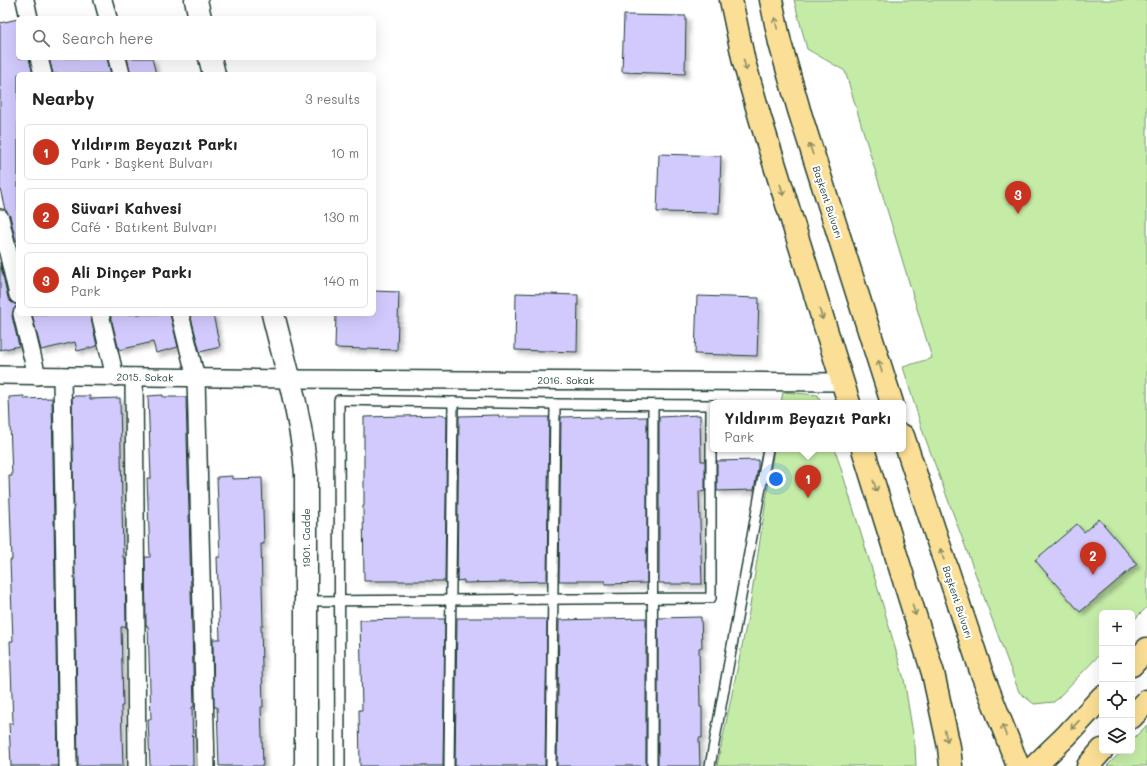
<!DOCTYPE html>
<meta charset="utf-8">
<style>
body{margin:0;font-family:Mali,sans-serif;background:#f6f6f6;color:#222}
.controls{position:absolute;right:12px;bottom:12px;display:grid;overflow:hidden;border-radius:6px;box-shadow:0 4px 16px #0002}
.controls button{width:36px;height:36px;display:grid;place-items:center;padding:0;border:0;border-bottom:1px solid #e0e0e0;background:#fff;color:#222;font:20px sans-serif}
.you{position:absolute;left:776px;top:479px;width:14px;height:14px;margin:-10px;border:3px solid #fff;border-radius:50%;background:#1a73e8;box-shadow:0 0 0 6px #1a73e833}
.badge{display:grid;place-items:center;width:26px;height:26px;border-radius:50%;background:#c8321e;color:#fff;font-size:13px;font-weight:700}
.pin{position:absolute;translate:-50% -33px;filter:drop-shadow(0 1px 2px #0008)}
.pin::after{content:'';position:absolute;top:21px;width:14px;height:12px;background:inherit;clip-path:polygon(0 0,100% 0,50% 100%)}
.popup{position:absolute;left:710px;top:400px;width:196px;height:52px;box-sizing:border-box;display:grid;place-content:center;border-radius:6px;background:#fff;filter:drop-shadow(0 1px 3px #0005);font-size:13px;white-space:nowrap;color:#767676}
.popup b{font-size:15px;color:#222}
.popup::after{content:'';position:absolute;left:50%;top:100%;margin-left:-8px;border:8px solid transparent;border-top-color:#fff}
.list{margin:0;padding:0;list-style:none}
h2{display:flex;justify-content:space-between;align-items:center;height:52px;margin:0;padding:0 16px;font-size:17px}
h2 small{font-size:13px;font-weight:400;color:#767676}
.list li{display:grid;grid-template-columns:26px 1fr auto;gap:12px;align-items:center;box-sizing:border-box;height:56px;margin:0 8px 8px;padding:0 8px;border:1px solid #e0e0e0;border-radius:6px}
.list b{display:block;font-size:15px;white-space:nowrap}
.list p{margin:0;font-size:13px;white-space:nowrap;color:#767676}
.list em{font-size:13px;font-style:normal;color:#767676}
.icon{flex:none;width:22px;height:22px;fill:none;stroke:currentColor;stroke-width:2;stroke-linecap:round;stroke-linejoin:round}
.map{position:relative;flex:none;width:1147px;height:766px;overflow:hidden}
.search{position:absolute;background:#fff;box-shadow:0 4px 16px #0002;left:16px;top:16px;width:360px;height:44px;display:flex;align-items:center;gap:10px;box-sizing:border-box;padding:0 14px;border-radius:6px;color:#767676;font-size:15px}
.panel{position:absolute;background:#fff;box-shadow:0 4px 16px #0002;left:16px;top:72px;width:360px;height:244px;border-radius:6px}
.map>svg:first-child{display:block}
</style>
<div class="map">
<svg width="1147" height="766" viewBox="0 0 1147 766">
<defs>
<filter id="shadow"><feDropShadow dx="3.5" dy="3.5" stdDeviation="2" flood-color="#0004"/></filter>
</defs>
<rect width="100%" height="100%" fill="#fff"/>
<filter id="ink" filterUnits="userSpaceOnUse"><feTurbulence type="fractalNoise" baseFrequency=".025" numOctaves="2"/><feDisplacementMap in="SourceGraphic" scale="8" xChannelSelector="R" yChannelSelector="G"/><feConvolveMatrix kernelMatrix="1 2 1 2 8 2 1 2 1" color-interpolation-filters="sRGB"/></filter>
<g filter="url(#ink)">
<!-- green -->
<g fill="#c5eca7" stroke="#72946e">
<polygon points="794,0 1147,0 1147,607 1132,622 1132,613 1102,613 1102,652 1054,702 1034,704 1019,692 923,432 903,367 932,358 845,71 807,49"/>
<polygon points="783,392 818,395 821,403 781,403"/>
<polygon points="774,449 835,449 882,602 904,679 915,746 916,766 717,766 749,612"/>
<polygon points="1147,725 1147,766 1107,766 1122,751 1132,751 1132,740"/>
</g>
<!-- building -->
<g fill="#d2cafd" stroke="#1f3d34" filter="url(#shadow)">
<polygon points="624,15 686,16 685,74 622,72"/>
<polygon points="18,19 18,58 29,58 33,74 18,74 18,241 16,241 10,216 5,210 0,188 0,23"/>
<polygon points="49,58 107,58 111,74 53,74"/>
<polygon points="127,58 152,58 156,74 131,74"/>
<polygon points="659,154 721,156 719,213 657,212"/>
<polygon points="0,262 8,298 11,302 18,305 13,311 12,316 19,346 0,350"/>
<polygon points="374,291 399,292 397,350 335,348 336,314 374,314"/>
<polygon points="516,293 578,295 577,352 515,350"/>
<polygon points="697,296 759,298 757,356 695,354"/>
<polygon points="32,314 90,314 97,346 77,351 75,342 41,350"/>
<polygon points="110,314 170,314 178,347 156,353 153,342 119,350"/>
<polygon points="190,314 213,314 220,347 200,352"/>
<polygon points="163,395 163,397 186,397 194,707 192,707 193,766 150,766 148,719 151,719 148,626 146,626 145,557 150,557 147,478 151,478 148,396"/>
<polygon points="24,396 24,399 52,398 58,766 11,766 9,723 13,723 10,641 13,641 10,560 12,560 9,476 12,476 9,397"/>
<polygon points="75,396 90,396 90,399 120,398 123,558 125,558 126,627 121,627 123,706 121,706 123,766 78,766 72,397"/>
<polygon points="443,415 443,416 447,416 445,581 364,581 363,506 364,506 364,417"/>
<polygon points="499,415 499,417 549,417 547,581 464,583 464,580 457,581 459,416"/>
<polygon points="700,415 701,461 705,461 705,491 699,492 702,584 664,584 664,583 659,583 659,417"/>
<polygon points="599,416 599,418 647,417 647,583 605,584 605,581 559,581 561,417"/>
<polygon points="758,460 758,468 754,490 717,491 717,461"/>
<polygon points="232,476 232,479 262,478 264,544 261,544 263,625 261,625 263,707 261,707 263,766 219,766 217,707 214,707 213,639 220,639 217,557 220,557 217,477"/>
<polygon points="1099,519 1137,564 1080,612 1035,560 1077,524 1084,532"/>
<polygon points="701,617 702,647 699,648 700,707 702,707 702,738 699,738 700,766 658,766 658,618"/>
<polygon points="457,618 500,618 500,619 544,619 544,620 547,620 545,766 455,766"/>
<polygon points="645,618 646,618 646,766 557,766 559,620"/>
<polygon points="410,619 445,619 443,766 360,766 359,710 362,710 360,620"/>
</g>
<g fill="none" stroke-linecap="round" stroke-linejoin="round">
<defs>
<g id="service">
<polyline points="306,601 711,598 711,405"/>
<polyline points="340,766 339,400 555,404 713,405"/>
<polyline points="449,766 453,402"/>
<polyline points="551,766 555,404"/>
<polyline points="652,766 653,405"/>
<polyline points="710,766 768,449"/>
</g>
<g id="minor">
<polyline points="25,0 29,18"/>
<polyline points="103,0 108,18"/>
<polyline points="39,58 43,74"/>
<polyline points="117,58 121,74"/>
<polyline points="0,218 18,295"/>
<polyline points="22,314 37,376"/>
<polyline points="100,314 115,377"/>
<polyline points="180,314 196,378 206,766"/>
<polyline points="0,375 289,379 842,382"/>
<polyline points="62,376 68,766"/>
<polyline points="134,377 137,766"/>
</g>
<g id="tertiary">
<polyline points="196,0 200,18"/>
<polyline points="210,58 214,74"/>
<path d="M273 314C286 367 302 420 306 474V766"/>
</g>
<g id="primary">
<polyline points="731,0 744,62 761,121 849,403"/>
<polyline points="771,0 780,43 799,110 892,403"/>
<polyline points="903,436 981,671 1018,766"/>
<polyline points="863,449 933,673 949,747 951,766"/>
<polyline points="1132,665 1147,649"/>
<polyline points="1132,717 1147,701"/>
<polyline points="1035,766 1066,736 1102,697"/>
<polyline points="1088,766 1102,750"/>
</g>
</defs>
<!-- service casing -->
<use href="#service" stroke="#1f3d34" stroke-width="12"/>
<!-- minor casing -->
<use href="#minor" stroke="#1f3d34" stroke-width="20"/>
<!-- tertiary casing -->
<use href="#tertiary" stroke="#1f3d34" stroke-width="25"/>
<!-- primary casing -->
<use href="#primary" stroke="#1f3d34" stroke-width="25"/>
<!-- service -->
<use href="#service" stroke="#fff" stroke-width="9"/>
<!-- minor -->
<use href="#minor" stroke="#fff" stroke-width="17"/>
<!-- tertiary -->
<use href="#tertiary" stroke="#fff" stroke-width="22"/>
<!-- primary -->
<use href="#primary" stroke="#fbdf96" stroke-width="22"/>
</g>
<!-- one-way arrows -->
<defs><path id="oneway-shaft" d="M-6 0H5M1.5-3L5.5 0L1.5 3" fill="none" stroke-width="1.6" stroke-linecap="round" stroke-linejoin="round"/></defs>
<g stroke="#8d8e65">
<use href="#oneway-shaft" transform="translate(776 23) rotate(-102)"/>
<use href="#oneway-shaft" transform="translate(745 65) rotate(75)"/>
<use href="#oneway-shaft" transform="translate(811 149) rotate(-108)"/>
<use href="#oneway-shaft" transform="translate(782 190) rotate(73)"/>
<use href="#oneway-shaft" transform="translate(821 314) rotate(73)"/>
<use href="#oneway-shaft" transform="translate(880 366) rotate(-108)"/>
<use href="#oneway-shaft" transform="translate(875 486) rotate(73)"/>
<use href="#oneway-shaft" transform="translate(942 554) rotate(-108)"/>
<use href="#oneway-shaft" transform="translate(914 610) rotate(73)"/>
<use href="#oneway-shaft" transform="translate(1075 725) rotate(133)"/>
<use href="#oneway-shaft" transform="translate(1004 730) rotate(-111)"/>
<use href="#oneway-shaft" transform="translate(946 736) rotate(76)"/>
</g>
</g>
<g text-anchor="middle" stroke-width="4" stroke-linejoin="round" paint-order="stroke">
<!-- street labels -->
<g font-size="10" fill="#1f3d34" stroke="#fff">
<text transform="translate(828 202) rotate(72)" y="4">Başkent Bulvarı</text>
<text transform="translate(145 377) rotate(1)" y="4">2015. Sokak</text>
<text x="566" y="384">2016. Sokak</text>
<text transform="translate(306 538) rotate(-90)" y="4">1901. Cadde</text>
<text transform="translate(958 602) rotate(72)" y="4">Başkent Bulvarı</text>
</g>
</g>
</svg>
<div class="controls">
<button>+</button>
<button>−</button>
<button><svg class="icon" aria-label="locate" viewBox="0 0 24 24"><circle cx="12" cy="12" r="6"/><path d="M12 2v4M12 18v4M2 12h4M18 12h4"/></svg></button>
<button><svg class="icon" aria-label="layers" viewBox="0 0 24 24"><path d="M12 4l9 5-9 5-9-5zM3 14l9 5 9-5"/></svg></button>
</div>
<div class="you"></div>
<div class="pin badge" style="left:808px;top:498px">1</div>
<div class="popup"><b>Yıldırım Beyazıt Parkı</b>Park</div>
<div class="pin badge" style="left:1093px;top:575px">2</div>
<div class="pin badge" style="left:1018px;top:214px">3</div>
<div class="search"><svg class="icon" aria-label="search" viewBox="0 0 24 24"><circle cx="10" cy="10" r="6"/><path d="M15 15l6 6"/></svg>Search here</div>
<section class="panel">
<h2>Nearby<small>3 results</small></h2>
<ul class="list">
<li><span class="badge">1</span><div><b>Yıldırım Beyazıt Parkı</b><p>Park · Başkent Bulvarı</p></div><em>10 m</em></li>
<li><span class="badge">2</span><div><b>Süvari Kahvesi</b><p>Café · Batıkent Bulvarı</p></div><em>130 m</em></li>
<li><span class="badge">3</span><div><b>Ali Dinçer Parkı</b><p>Park</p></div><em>140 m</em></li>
</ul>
</section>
</div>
